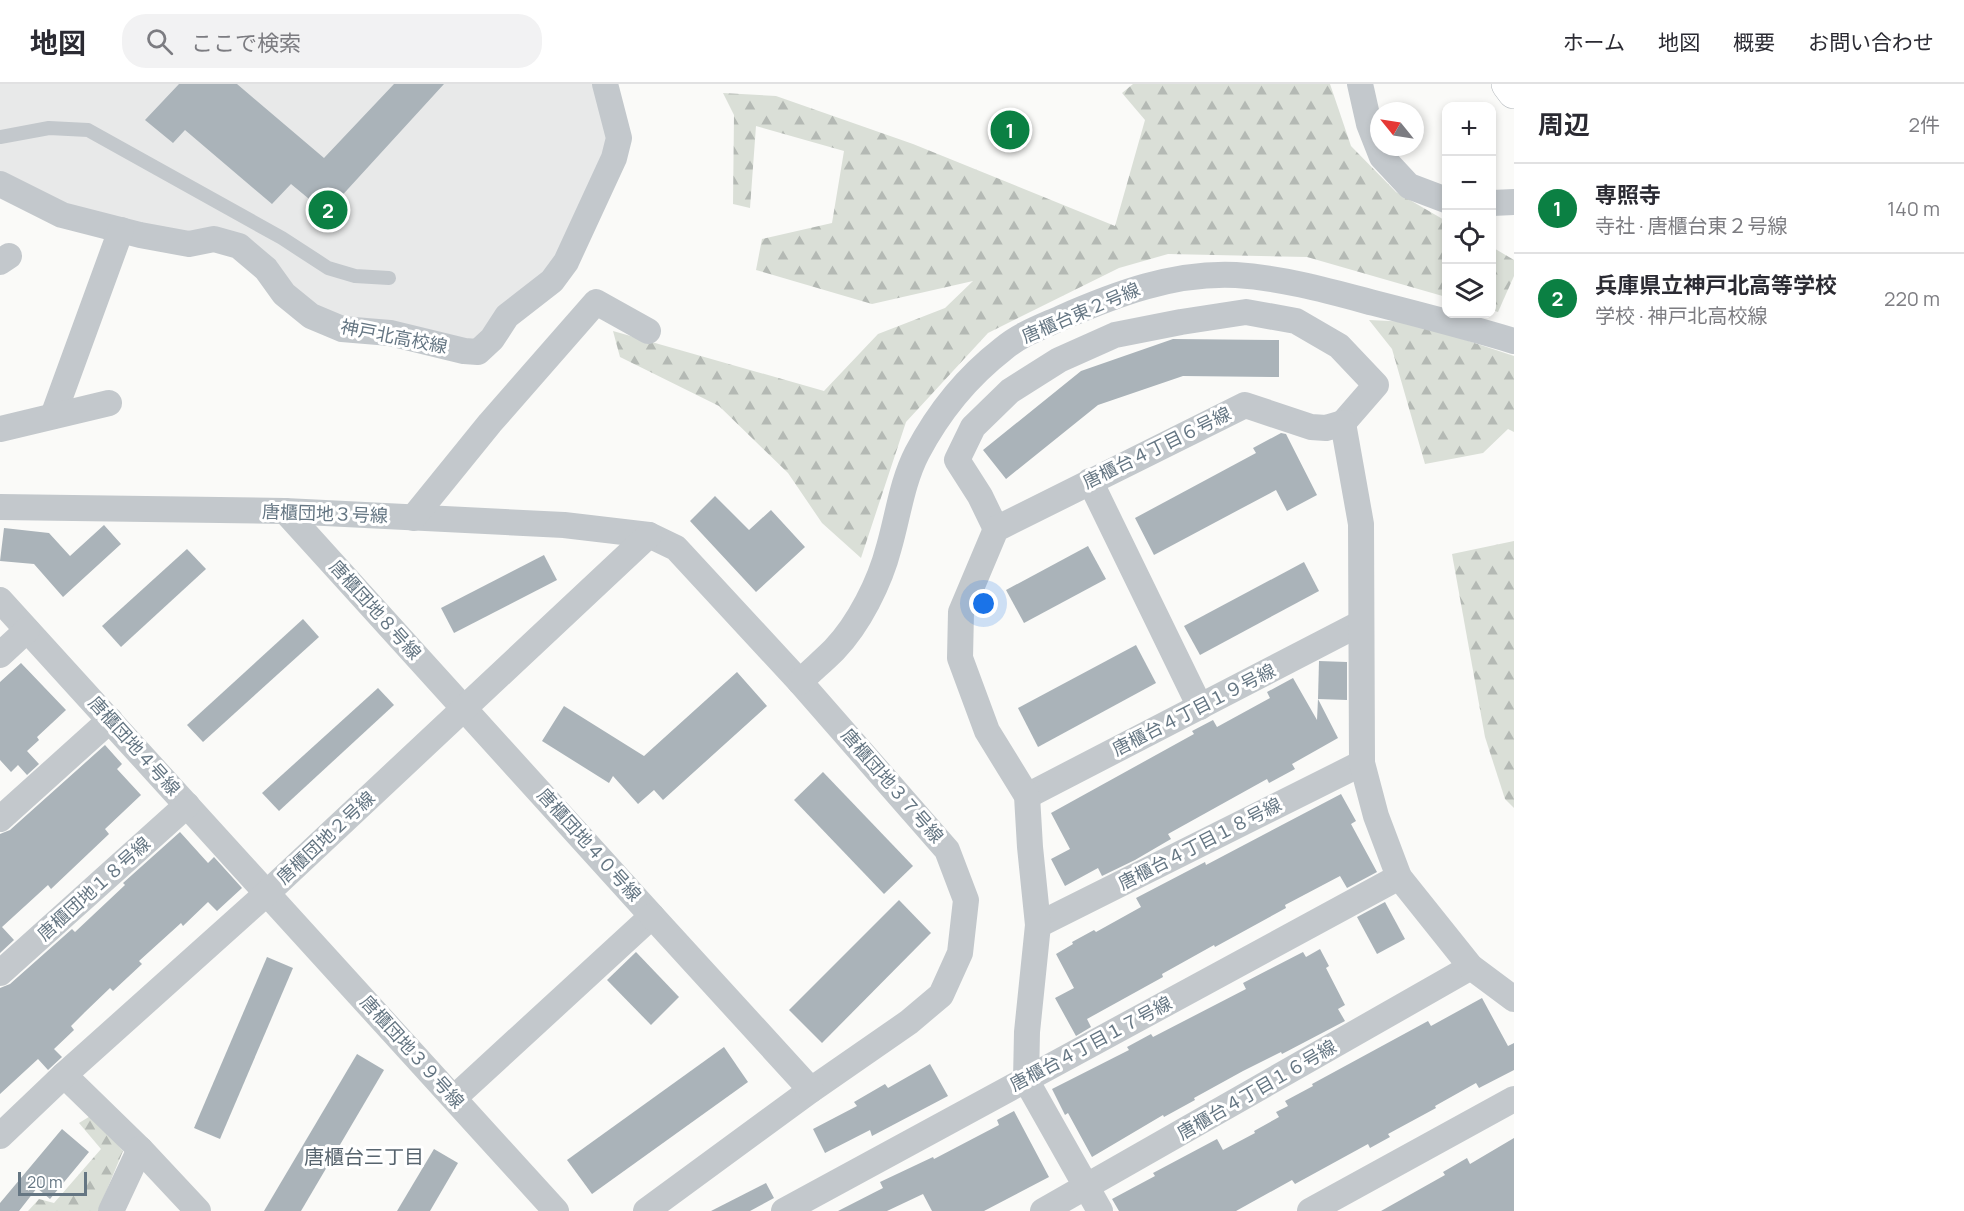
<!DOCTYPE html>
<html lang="ja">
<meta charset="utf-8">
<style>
body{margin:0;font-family:Manrope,"Noto Sans JP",sans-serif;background:#f2f2f3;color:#2b2b33}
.controls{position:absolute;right:18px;top:18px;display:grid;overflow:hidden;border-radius:12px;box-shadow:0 3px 9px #0003}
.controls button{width:54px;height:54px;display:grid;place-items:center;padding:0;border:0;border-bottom:2px solid #e1e1e2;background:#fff;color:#2b2b33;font:30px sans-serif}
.compass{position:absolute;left:1370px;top:18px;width:54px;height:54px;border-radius:50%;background:#fff;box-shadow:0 3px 9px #0003;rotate:300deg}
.scale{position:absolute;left:18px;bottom:15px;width:69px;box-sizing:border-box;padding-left:6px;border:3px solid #657683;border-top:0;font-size:16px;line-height:21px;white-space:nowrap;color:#657683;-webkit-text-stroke:4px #fff;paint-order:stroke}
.you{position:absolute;left:984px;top:520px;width:21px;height:21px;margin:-15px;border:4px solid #fff;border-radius:50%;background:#1a73e8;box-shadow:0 0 0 9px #1a73e833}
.badge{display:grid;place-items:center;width:39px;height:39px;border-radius:50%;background:#0b8043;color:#fff;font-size:20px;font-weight:700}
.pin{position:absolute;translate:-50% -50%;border:3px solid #fff;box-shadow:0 2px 6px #0006}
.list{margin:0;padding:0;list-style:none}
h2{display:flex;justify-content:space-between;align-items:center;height:78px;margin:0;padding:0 24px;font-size:26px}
h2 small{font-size:20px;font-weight:400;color:#7c7c81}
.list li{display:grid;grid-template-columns:39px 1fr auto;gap:18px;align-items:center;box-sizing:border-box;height:90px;padding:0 24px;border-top:2px solid #e1e1e2}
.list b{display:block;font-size:22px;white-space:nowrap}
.list p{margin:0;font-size:20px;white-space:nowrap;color:#7c7c81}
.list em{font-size:20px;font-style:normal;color:#7c7c81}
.icon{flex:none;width:33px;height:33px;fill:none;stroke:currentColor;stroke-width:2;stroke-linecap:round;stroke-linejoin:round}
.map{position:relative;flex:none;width:1514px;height:1127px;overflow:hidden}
header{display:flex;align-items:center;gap:36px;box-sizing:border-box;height:84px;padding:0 30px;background:#fff;border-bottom:2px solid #e1e1e2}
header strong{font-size:28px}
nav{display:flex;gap:33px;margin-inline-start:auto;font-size:21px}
.search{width:420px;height:54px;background:#f2f2f3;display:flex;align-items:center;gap:15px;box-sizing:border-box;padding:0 21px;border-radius:24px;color:#7c7c81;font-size:22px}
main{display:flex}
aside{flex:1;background:#fff}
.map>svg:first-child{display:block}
</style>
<header>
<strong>地図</strong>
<div class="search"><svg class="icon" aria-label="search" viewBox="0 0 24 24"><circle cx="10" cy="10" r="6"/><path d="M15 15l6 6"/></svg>ここで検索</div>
<nav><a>ホーム</a><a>地図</a><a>概要</a><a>お問い合わせ</a></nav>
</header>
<main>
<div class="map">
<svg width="1514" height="1127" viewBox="0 0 1514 1127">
<defs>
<pattern id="forest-firs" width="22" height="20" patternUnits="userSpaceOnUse" patternTransform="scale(1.5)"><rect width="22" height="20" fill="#dadfd7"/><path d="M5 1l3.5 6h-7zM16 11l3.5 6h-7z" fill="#b4b9b4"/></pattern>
</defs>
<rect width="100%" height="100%" fill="#fafaf8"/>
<!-- built -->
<polygon fill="#e8e9e9" points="0,0 592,0 608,46 609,58 554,180 481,260 315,230 261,175 51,119 0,87"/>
<!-- forest -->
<g fill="url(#forest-firs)">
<polygon points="1133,0 1330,0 1351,62 1396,108 1446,137 1446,213 1307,173 1168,170 1119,184 988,249 906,338 861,474 822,439 788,389 719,322 620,273 613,247 824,307 878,250 945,224 973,197 872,220 756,186 762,155 832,139 844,67 756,42 750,124 733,120 734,31 723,9 776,12 913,60 1115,142 1145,36 1122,9"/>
<polygon points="1492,163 1514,176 1514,192 1498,228 1492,226"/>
<polygon points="1369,236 1411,238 1514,272 1514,348 1508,345 1483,369 1425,380 1392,265"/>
<polygon points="1514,457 1514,724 1505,715 1485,653 1452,470"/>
<polygon points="92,1031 123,1067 98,1127 28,1127 39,1115 54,1119 101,1065 79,1039"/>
</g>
<!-- building -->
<g fill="#aab3b9">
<polygon points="179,0 237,0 324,74 394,0 444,0 326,129 291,100 272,120 185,46 173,59 145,36"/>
<polygon points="1173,255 1279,256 1279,293 1183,292 1098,321 1006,395 983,366 1081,287"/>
<polygon points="1281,349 1286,350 1317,411 1287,427 1276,406 1154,471 1135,434 1256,369 1253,364"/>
<polygon points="715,412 749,446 771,426 805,463 756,508 690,437"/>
<polygon points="104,441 121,460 63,513 34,480 0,477 4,444 49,449 70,472"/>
<polygon points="1088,462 1106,495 1024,539 1006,506"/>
<polygon points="187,465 206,485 121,563 102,542"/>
<polygon points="544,471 557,496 454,549 441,524"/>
<polygon points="1304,478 1319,507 1200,571 1184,542"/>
<polygon points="303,535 319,553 203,658 187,641"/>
<polygon points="1136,561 1156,599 1038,663 1018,624"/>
<polygon points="1319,577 1347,578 1347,616 1318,615"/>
<polygon points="21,579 66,626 37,653 39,656 27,667 39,680 27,691 18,681 11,688 0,676 0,598"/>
<polygon points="737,588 767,622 663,716 654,706 638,720 613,692 609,699 542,657 564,622 644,672"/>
<polygon points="1293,594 1317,636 1318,615 1338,654 1292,680 1295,685 1269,699 1267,695 1168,750 1171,755 1135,776 1102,792 1098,784 1065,802 1051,775 1070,765 1051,729 1194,650 1192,647 1213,636 1217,643 1270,614 1267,608"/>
<polygon points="378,604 394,621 279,727 262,709"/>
<polygon points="105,661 122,680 117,685 141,711 105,745 109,750 51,805 48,801 2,843 14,856 0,869 0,750 10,746"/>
<polygon points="823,688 913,782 884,810 794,716"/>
<polygon points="1341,710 1356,737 1351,740 1377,788 1347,804 1340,792 1285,821 1286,824 1215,863 1214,861 1162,890 1163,893 1087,935 1091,943 1076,952 1055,914 1074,904 1056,870 1073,860 1072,858 1094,846 1096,848 1141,823 1136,814 1205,778 1206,781"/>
<polygon points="180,748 208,779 214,773 242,804 217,827 208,818 183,842 181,839 139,877 142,880 113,907 110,904 85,928 71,942 74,946 54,965 62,973 48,986 38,975 0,1010 0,904 10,900 72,845 75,848 125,801 123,799"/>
<polygon points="899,816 931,849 822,959 789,926"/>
<polygon points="1385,818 1405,855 1377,870 1357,833"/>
<polygon points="1320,865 1329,882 1326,884 1345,921 1338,925 1345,937 1282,970 1281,968 1243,987 1194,1014 1195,1016 1164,1033 1163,1031 1092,1073 1068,1029 1065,1031 1052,1005 1129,966 1127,963 1151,950 1153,953 1246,905 1243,899 1268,886 1303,868 1306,873"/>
<polygon points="636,868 679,913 651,941 607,896"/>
<polygon points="267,873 293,884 220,1055 194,1044"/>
<polygon points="1482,914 1508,962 1514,959 1514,986 1479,1004 1476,999 1435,1022 1436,1024 1388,1050 1390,1053 1370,1064 1368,1060 1295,1100 1292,1096 1236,1127 1119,1127 1112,1115 1155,1092 1153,1089 1217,1055 1223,1066 1255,1049 1254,1047 1279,1033 1276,1028 1288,1022 1285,1017 1313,1002 1312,1000 1428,937 1431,942"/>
<polygon points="724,963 748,998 592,1110 567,1076"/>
<polygon points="357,970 384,986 301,1127 264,1127"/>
<polygon points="930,980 948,1012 872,1052 870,1046 825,1069 813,1045 857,1022 854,1018 885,1000 888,1004"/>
<polygon points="1014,1027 1049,1093 984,1127 932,1127 923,1110 887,1127 838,1127 883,1104 880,1098 933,1073 934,1075 999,1041 997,1036"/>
<polygon points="62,1045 89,1068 50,1115 37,1104 19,1127 0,1127 0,1119"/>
<polygon points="1514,1054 1514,1127 1381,1127 1445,1091 1443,1088 1467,1074 1470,1080"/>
<polygon points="434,1065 458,1079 430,1127 397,1127"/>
<polygon points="766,1099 774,1114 750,1127 711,1127"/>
</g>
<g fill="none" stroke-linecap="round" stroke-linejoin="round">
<defs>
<polyline id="highway" points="1508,0 1514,8"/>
</defs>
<!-- highway casing -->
<use href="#highway" stroke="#b4b9bd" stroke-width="34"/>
<!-- lane -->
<polyline stroke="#c3c8cc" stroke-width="14" points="0,53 49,44 88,46 282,154 328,184 355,192 389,194"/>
<!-- street -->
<g stroke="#c3c8cc" stroke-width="26">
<polyline points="1360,0 1369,40 1382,73 1409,102 1446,116"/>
<polyline points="0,100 62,131 140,151 189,160 214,155 239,162 266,185 284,210 311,232 342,245 390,249 464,267 478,268 492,255 507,232 552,197 566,178 614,74 619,54 605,0"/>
<polyline points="1492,119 1514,118"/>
<polyline points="0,178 9,172"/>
<polyline points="53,332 121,146"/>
<polyline points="0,345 109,319"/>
<polyline points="1090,397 1200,623"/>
<polyline points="0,423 285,427 564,441 649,451 676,464 800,598 947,766 966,816 960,869 941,911 909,938 811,1006 646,1127"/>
<polyline points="285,427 652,832 454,1014"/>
<polyline points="413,434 490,339 596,218 648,247"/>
<polyline points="996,445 980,412 957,376 973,343 1010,307 1059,276 1115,251 1181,238 1246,228 1296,237 1339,262 1376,301 1343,339"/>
<polyline points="0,516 556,1127"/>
<polyline points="0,571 27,546"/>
<path d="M800 598C811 587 823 577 834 566 859 540 880 498 889 463 898 432 902 398 917 369 938 329 967 293 1003 265 1019 251 1041 243 1061 234 1116 210 1174 188 1236 191 1283 194 1329 207 1374 219 1421 231 1468 243 1514 257"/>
<polyline points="1027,712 1361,539"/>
<polyline points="0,735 110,636"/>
<polyline points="652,832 811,1006"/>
<polyline points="1038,841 1362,679"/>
<polyline points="0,889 187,721"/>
<polyline points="64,991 140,1065 198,1127"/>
<polyline points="0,1052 64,991 267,809 649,451"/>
<polyline points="111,1127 140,1065"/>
<polyline points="784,1127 1399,793"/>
<polyline points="1043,1127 1471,883"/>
<polyline points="1100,1127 1026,996 1027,948 1038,841 1030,763 1027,712 987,647 960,574 961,528 996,445 1245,321 1311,343 1326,344 1343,339 1361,440 1362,679 1376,732 1399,793 1471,883 1514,915"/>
<polyline points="1310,1127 1514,1015"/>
</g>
<!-- highway -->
<use href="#highway" stroke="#fff" stroke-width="33"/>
</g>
<g text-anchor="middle" stroke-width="6" stroke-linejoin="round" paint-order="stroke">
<!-- street labels -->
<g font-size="18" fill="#657683" stroke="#fff">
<text transform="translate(1081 229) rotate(-23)" y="6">唐櫃台東２号線</text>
<text transform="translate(394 253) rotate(11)" y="6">神戸北高校線</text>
<text transform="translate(1157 364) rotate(-26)" y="6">唐櫃台４丁目６号線</text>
<text transform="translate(325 430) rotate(2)" y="6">唐櫃団地３号線</text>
<text transform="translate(375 526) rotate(48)" y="6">唐櫃団地８号線</text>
<text transform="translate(1194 626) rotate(-27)" y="6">唐櫃台４丁目１９号線</text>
<text transform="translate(134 662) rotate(48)" y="6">唐櫃団地４号線</text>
<text transform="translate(892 702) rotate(49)" y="6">唐櫃団地３７号線</text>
<text transform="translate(326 754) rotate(-43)" y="6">唐櫃団地２号線</text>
<text transform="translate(1200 760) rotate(-27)" y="6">唐櫃台４丁目１８号線</text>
<text transform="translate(589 761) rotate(48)" y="6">唐櫃団地４０号線</text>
<text transform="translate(94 805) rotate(-42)" y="6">唐櫃団地１８号線</text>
<text transform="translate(1091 960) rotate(-28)" y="6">唐櫃台４丁目１７号線</text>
<text transform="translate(412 968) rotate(48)" y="6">唐櫃団地３９号線</text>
<text transform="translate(1257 1006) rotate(-30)" y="6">唐櫃台４丁目１６号線</text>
</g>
<!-- neighbourhood labels -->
<g font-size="20" fill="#57646e" stroke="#fff">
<text x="364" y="1080">唐櫃台三丁目</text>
</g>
</g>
</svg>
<div class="controls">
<button>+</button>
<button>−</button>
<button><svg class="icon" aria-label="locate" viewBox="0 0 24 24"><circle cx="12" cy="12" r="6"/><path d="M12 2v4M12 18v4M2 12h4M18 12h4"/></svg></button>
<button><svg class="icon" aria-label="layers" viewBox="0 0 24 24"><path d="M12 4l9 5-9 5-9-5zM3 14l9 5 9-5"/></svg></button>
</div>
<svg class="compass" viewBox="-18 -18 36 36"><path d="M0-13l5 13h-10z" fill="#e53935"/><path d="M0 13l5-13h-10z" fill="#7c7c81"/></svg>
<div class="scale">20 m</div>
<div class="you"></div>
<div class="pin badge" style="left:1010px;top:46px">1</div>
<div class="pin badge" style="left:328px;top:126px">2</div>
</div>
<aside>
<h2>周辺<small>2件</small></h2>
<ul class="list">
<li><span class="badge">1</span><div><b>専照寺</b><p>寺社 · 唐櫃台東２号線</p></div><em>140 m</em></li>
<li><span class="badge">2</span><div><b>兵庫県立神戸北高等学校</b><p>学校 · 神戸北高校線</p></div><em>220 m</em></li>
</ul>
</aside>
</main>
